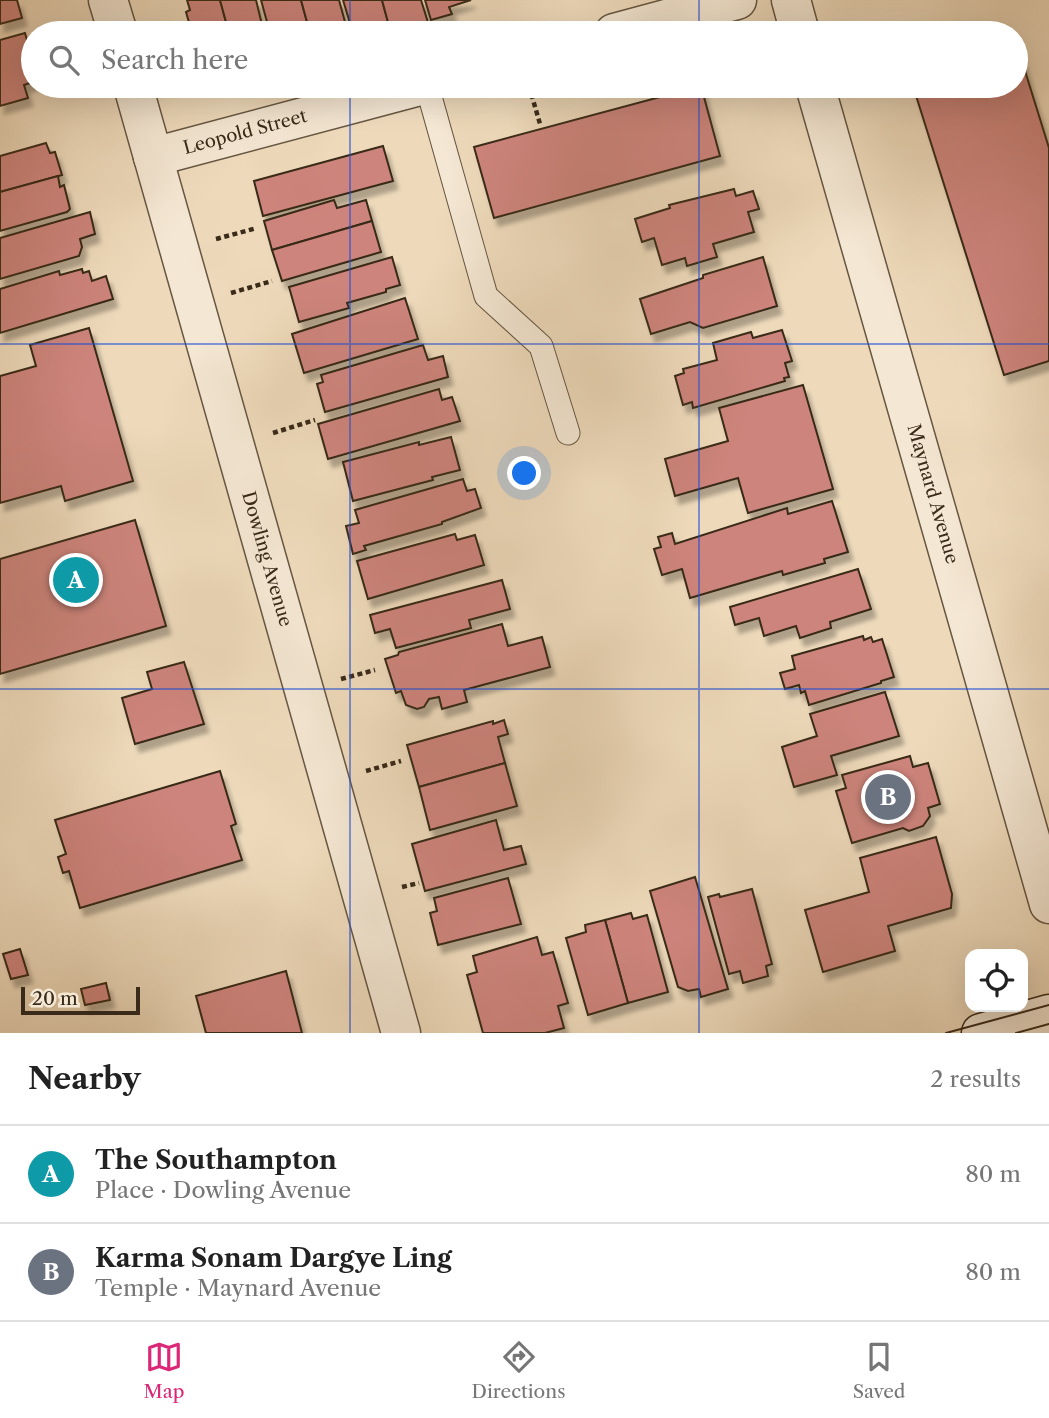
<!DOCTYPE html>
<meta charset="utf-8">
<style>
body{margin:0;font-family:"Libre Caslon Text",serif;background:#f2f2f2;color:#222}
.controls{position:absolute;right:21px;bottom:21px;display:grid;overflow:hidden;border-radius:14px;box-shadow:0 7px 28px #0002}
.controls button{width:63px;height:63px;display:grid;place-items:center;padding:0;border:0;border-bottom:2px solid #e0e0e0;background:#fff;color:#222;font:35px sans-serif}
.scale{position:absolute;left:21px;bottom:18px;width:119px;box-sizing:border-box;padding-left:7px;border:4px solid #392a19;border-top:0;font-size:19px;line-height:24px;white-space:nowrap;color:#392a19;-webkit-text-stroke:5px #f4e7d3;paint-order:stroke}
.you{position:absolute;left:525px;top:474px;width:24px;height:24px;margin:-18px;border:5px solid #fff;border-radius:50%;background:#1a73e8;box-shadow:0 0 0 10px #1a73e833}
.badge{display:grid;place-items:center;width:46px;height:46px;border-radius:50%;background:#db2777;color:#fff;font-size:23px;font-weight:700}
.pin{position:absolute;translate:-50% -50%;border:4px solid #fff;box-shadow:0 2px 7px #0006}
.list{margin:0;padding:0;list-style:none}
h2{display:flex;justify-content:space-between;align-items:center;height:91px;margin:0;padding:0 28px;font-size:30px}
h2 small{font-size:23px;font-weight:400;color:#767676}
.list li{display:grid;grid-template-columns:46px 1fr auto;gap:21px;align-items:center;box-sizing:border-box;height:98px;padding:0 28px;border-top:2px solid #e0e0e0}
.list b{display:block;font-size:26px;white-space:nowrap}
.list p{margin:0;font-size:23px;white-space:nowrap;color:#767676}
.list em{font-size:23px;font-style:normal;color:#767676}
.icon{flex:none;width:38px;height:38px;fill:none;stroke:currentColor;stroke-width:2;stroke-linecap:round;stroke-linejoin:round}
.map{position:relative;flex:none;width:1049px;height:1033px;overflow:hidden}
.search{position:absolute;background:#fff;box-shadow:0 7px 28px #0002;left:21px;right:21px;top:21px;height:77px;display:flex;align-items:center;gap:18px;box-sizing:border-box;padding:0 24px;border-radius:38px;color:#767676;font-size:26px}
.sheet{height:287px;background:#fff}
nav{display:flex;justify-content:space-around;align-items:center;box-sizing:border-box;height:98px;border-top:2px solid #e0e0e0;background:#fff;font-size:19px;color:#767676}
nav a{display:grid;justify-items:center;gap:4px}
nav .on{color:#db2777}
.map>svg:first-child{display:block}
</style>
<div class="map">
<svg width="1049" height="1033" viewBox="0 0 1049 1033">
<defs>
<filter id="shadow"><feDropShadow dx="4.5" dy="8" stdDeviation="2" flood-color="#0004"/></filter>
</defs>
<rect width="100%" height="100%" fill="#eedabb"/>
<filter id="stains"><feTurbulence type="fractalNoise" baseFrequency=".00286" numOctaves="4"/><feColorMatrix values="0 0 0 0 .2 0 0 0 0 .09 0 0 0 0 .02 0 0 0 .5 -.17"/></filter>
<radialGradient id="worn" r=".72"><stop offset=".6" stop-color="#630" stop-opacity="0"/><stop offset="1" stop-color="#630" stop-opacity=".3"/></radialGradient>
<!-- building -->
<g fill="#cd847c" stroke="#392a19" stroke-width="2" filter="url(#shadow)">
<polygon points="0,0 17,0 22,18 0,24"/>
<polygon points="187,0 220,0 229,33 192,33 186,12 190,10"/>
<polygon points="220,0 256,0 264,33 229,33"/>
<polygon points="261,0 301,0 310,33 270,33"/>
<polygon points="301,0 339,0 348,33 310,33"/>
<polygon points="343,0 382,0 389,26 381,28 382,33 353,33"/>
<polygon points="382,0 421,0 430,29 414,33 400,33 397,23 389,26"/>
<polygon points="425,0 471,0 449,7 452,14 431,20"/>
<polygon points="25,33 33,61 33,82 24,85 28,98 0,106 0,40"/>
<polygon points="1016,42 1049,148 1049,361 1004,375 913,86 1016,86"/>
<polygon points="701,86 720,156 494,218 474,147"/>
<polygon points="46,143 50,153 55,152 62,175 0,192 0,156"/>
<polygon points="383,146 393,181 263,216 254,181"/>
<polygon points="58,176 60,187 64,185 70,209 67,212 0,231 0,192"/>
<polygon points="734,189 736,196 753,191 759,209 748,212 754,232 713,244 717,257 687,266 685,258 662,265 654,238 642,242 635,219 670,208 669,205"/>
<polygon points="334,200 337,208 366,200 372,221 272,250 264,221"/>
<polygon points="90,212 95,234 80,239 82,247 79,256 0,279 0,238"/>
<polygon points="372,221 381,252 282,281 272,250"/>
<polygon points="392,257 400,285 386,289 386,292 347,303 349,308 299,322 289,287"/>
<polygon points="763,257 777,306 703,328 690,322 651,334 640,299 703,278 703,275"/>
<polygon points="82,269 83,273 89,271 92,281 106,276 113,299 0,333 0,289 59,271 60,275"/>
<polygon points="405,298 418,339 304,373 292,334"/>
<polygon points="89,328 133,481 65,501 61,486 0,503 0,376 36,366 30,345"/>
<polygon points="782,330 792,361 785,363 789,377 784,378 785,381 693,408 692,402 683,405 675,376 684,373 683,369 717,360 713,343 751,332 753,338"/>
<polygon points="423,345 428,360 443,356 448,377 325,412 317,384 323,382 321,375"/>
<polygon points="803,385 833,489 748,513 738,478 675,496 665,459 728,441 719,408"/>
<polygon points="439,389 442,400 452,397 460,421 328,459 318,424"/>
<polygon points="451,437 460,470 432,477 433,480 353,501 343,462 419,442 419,445"/>
<polygon points="463,479 467,491 475,489 481,508 442,522 442,524 364,546 366,550 353,554 346,526 359,523 355,510"/>
<polygon points="832,501 848,552 824,559 825,563 783,575 782,571 690,598 682,569 662,575 654,549 661,547 658,537 672,533 675,544 787,508 788,514"/>
<polygon points="135,520 166,626 0,674 0,559"/>
<polygon points="455,534 457,540 475,535 484,565 368,599 357,561"/>
<polygon points="858,569 871,609 830,622 831,628 800,638 796,626 764,636 759,618 735,625 730,607"/>
<polygon points="502,580 510,609 469,620 471,628 396,648 390,629 375,633 370,615"/>
<polygon points="502,624 508,646 542,637 550,667 464,690 467,702 442,709 439,697 429,699 424,707 417,709 406,705 401,691 396,693 385,659 398,655 399,652"/>
<polygon points="863,636 864,640 871,637 873,642 882,639 894,677 881,681 881,683 809,705 805,691 801,693 799,685 785,689 780,673 795,669 792,656"/>
<polygon points="184,662 204,724 135,744 122,698 152,689 147,672"/>
<polygon points="885,692 899,736 831,756 837,775 794,787 782,747 817,736 810,714"/>
<polygon points="504,720 508,734 498,737 505,763 419,787 407,745 493,721 493,724"/>
<polygon points="910,756 913,767 928,763 940,804 928,808 930,816 923,826 909,831 903,828 852,843 836,791 846,788 842,775"/>
<polygon points="505,763 517,806 430,830 419,787"/>
<polygon points="220,771 236,824 231,826 242,860 80,908 69,871 63,873 58,857 66,854 55,820"/>
<polygon points="496,820 504,850 521,846 526,864 425,891 412,844"/>
<polygon points="936,837 952,894 951,908 888,926 895,951 823,972 805,910 869,892 860,858"/>
<polygon points="695,877 728,989 701,997 699,989 688,991 678,987 650,891"/>
<polygon points="508,878 521,924 438,945 430,913 437,911 434,898"/>
<polygon points="752,889 772,964 766,966 768,976 743,983 740,971 729,974 708,897 719,894 720,897"/>
<polygon points="631,913 633,919 647,915 668,992 628,1003 605,920"/>
<polygon points="605,920 628,1003 588,1015 566,938 586,932 585,925"/>
<polygon points="537,937 542,955 553,952 568,1003 558,1006 564,1028 545,1033 483,1033 467,975 477,972 473,956"/>
<polygon points="20,949 28,975 11,979 3,954"/>
<polygon points="286,971 302,1033 206,1033 196,996"/>
<polygon points="106,983 110,1000 85,1005 81,989"/>
</g>
<g fill="none" stroke-linecap="round" stroke-linejoin="round">
<defs>
<polyline id="service" points="427,86 486,296 541,346 568,433"/>
<g id="minor">
<polyline points="108,0 118,33"/>
<polyline points="791,0 800,33"/>
<polyline points="614,33 737,0"/>
<polyline points="133,86 401,1033"/>
<polyline points="815,86 1049,904"/>
<polyline points="153,157 420,86"/>
</g>
<polyline id="secondary" points="981,1033 1049,1014"/>
</defs>
<!-- service casing -->
<use href="#service" stroke="#665642" stroke-width="25"/>
<!-- minor casing -->
<use href="#minor" stroke="#665642" stroke-width="41"/>
<!-- secondary casing -->
<use href="#secondary" stroke="#392a19" stroke-width="41"/>
<!-- path -->
<g stroke="#392a19" stroke-width="4.5" stroke-dasharray="5 3.5" stroke-linecap="butt">
<polyline points="529,86 540,124"/>
<polyline points="216,239 257,228"/>
<polyline points="231,293 272,281"/>
<polyline points="273,433 315,420"/>
<polyline points="341,679 375,670"/>
<polyline points="366,771 401,761"/>
<polyline points="402,887 419,883"/>
</g>
<!-- service -->
<use href="#service" stroke="#f4e7d3" stroke-width="23"/>
<!-- minor -->
<use href="#minor" stroke="#f4e7d3" stroke-width="38"/>
<!-- secondary -->
<use href="#secondary" stroke="#f4e7d3" stroke-width="38"/>
<!-- tram -->
<g stroke="#392a19" stroke-width="2">
<polyline points="946,1033 1049,1005"/>
<polyline points="1016,1033 1049,1024"/>
</g>
</g>
<!-- grid -->
<path fill="none" stroke="#1d4ed8" stroke-width="2" stroke-opacity="0.55" d="M350 0V33M699 0V33M350 86V1033M699 86V1033M0 344H1049M0 689H1049"/>
<g text-anchor="middle" stroke-width="6" stroke-linejoin="round" paint-order="stroke">
<!-- street labels -->
<g font-size="18" fill="#392a19" stroke="#f4e7d3">
<text transform="translate(245 132) rotate(-15)" y="6">Leopold Street</text>
<text transform="translate(933 494) rotate(74)" y="6">Maynard Avenue</text>
<text transform="translate(267 559) rotate(74)" y="6">Dowling Avenue</text>
</g>
</g>
<rect width="100%" height="100%" filter="url(#stains)"/>
<rect width="100%" height="100%" fill="url(#worn)"/>
</svg>
<div class="controls">
<button><svg class="icon" aria-label="locate" viewBox="0 0 24 24"><circle cx="12" cy="12" r="6"/><path d="M12 2v4M12 18v4M2 12h4M18 12h4"/></svg></button>
</div>
<div class="scale">20 m</div>
<div class="you"></div>
<div class="pin badge" style="left:76px;top:580px;background:#0f9aa8">A</div>
<div class="pin badge" style="left:888px;top:797px;background:#6b7280">B</div>
<div class="search"><svg class="icon" aria-label="search" viewBox="0 0 24 24"><circle cx="10" cy="10" r="6"/><path d="M15 15l6 6"/></svg>Search here</div>
</div>
<section class="sheet">
<h2>Nearby<small>2 results</small></h2>
<ul class="list">
<li><span class="badge" style="background:#0f9aa8">A</span><div><b>The Southampton</b><p>Place · Dowling Avenue</p></div><em>80 m</em></li>
<li><span class="badge" style="background:#6b7280">B</span><div><b>Karma Sonam Dargye Ling</b><p>Temple · Maynard Avenue</p></div><em>80 m</em></li>
</ul>
</section>
<nav>
<a class="on"><svg class="icon" aria-label="map" viewBox="0 0 24 24"><path d="M3 6l6-2 6 2 6-2v14l-6 2-6-2-6 2zM9 4v14M15 6v14"/></svg>Map</a>
<a><svg class="icon" aria-label="directions" viewBox="0 0 24 24"><path d="M12 3l9 9-9 9-9-9zM9 14v-3h6M13 9l2 2-2 2"/></svg>Directions</a>
<a><svg class="icon" aria-label="saved" viewBox="0 0 24 24"><path d="M7 4h10v16l-5-4-5 4z"/></svg>Saved</a>
</nav>
